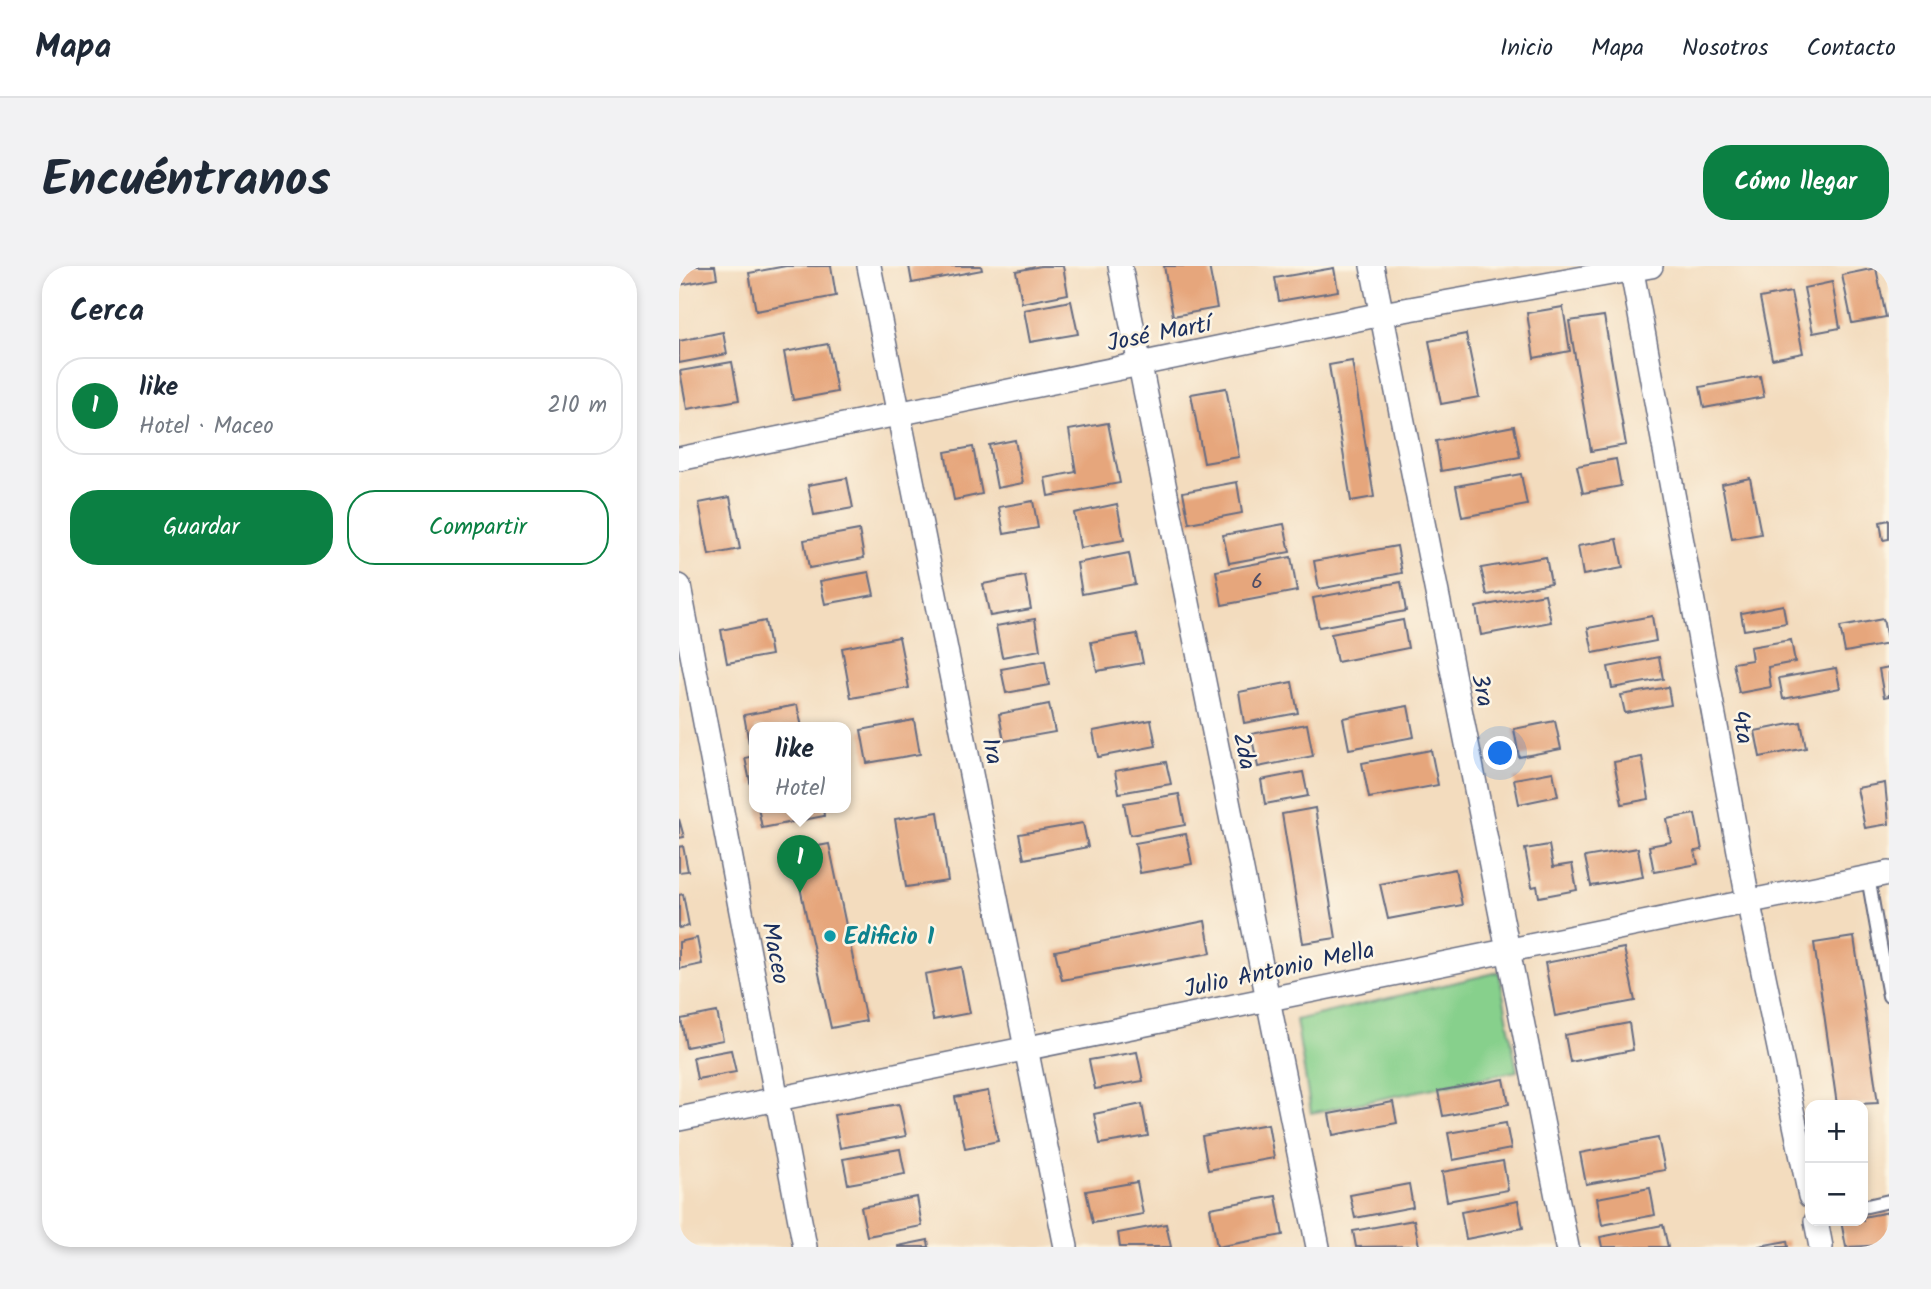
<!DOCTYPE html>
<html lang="es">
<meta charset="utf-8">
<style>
body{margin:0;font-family:Kalam,sans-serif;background:#f2f2f3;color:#1f2937}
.controls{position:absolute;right:21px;bottom:21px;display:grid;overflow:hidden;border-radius:14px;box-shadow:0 4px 10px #0003}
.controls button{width:63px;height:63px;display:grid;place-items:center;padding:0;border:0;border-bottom:2px solid #e0e1e3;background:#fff;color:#1f2937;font:35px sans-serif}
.you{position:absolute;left:822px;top:488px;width:24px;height:24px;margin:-18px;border:5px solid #fff;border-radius:50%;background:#1a73e8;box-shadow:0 0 0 10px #1a73e833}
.badge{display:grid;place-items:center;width:46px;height:46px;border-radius:50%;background:#0b8043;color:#fff;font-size:23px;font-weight:700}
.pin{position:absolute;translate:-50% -58px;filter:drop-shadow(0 2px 4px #0008)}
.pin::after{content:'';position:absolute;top:37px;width:24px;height:21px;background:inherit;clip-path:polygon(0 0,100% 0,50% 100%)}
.popup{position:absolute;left:70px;top:456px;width:102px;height:91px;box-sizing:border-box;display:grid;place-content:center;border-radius:14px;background:#fff;filter:drop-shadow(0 2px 5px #0005);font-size:23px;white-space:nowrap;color:#747a83}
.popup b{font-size:26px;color:#1f2937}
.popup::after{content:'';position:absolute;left:50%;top:100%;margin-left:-14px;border:14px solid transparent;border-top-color:#fff}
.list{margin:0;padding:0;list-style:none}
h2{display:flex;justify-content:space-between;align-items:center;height:91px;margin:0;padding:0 28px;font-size:30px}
h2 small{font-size:23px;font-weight:400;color:#747a83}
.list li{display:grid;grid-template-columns:46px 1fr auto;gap:21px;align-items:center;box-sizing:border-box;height:98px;margin:0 14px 14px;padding:0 14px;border:2px solid #e0e1e3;border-radius:28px}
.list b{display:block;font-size:26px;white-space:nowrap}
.list p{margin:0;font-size:23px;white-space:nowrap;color:#747a83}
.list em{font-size:23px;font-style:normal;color:#747a83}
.actions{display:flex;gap:14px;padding:21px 28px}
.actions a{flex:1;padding:16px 0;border:2px solid #0b8043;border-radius:28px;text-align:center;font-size:24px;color:#0b8043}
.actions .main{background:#0b8043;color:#fff}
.map{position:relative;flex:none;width:1210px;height:981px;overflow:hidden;border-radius:28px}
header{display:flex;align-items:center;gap:42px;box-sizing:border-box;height:98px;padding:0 35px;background:#fff;border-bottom:2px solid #e0e1e3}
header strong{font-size:33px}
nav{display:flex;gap:38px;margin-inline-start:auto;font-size:24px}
.intro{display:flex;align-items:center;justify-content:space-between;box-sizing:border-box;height:168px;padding:0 42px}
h1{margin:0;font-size:49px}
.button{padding:18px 32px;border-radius:28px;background:#0b8043;color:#fff;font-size:24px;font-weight:700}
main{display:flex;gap:42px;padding:0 42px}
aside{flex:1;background:#fff;border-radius:28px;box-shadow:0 4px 10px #0003}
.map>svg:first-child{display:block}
</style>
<header>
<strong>Mapa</strong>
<nav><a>Inicio</a><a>Mapa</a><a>Nosotros</a><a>Contacto</a></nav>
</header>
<div class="intro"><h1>Encuéntranos</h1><a class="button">Cómo llegar</a></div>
<main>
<aside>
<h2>Cerca<small></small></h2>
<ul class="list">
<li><span class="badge">1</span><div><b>like</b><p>Hotel · Maceo</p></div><em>210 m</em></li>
</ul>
<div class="actions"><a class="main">Guardar</a><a>Compartir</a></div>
</aside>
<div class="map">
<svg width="1210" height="981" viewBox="0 0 1210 981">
<rect width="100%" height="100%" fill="#fcf5e5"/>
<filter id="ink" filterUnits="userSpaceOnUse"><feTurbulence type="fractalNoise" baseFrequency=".0143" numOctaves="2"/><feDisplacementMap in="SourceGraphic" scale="14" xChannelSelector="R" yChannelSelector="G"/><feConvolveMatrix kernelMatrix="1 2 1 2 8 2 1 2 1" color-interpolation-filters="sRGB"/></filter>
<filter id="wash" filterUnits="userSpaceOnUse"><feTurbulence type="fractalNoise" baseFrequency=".00686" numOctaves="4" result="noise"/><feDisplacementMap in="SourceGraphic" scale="28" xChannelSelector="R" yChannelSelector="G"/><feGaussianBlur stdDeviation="1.57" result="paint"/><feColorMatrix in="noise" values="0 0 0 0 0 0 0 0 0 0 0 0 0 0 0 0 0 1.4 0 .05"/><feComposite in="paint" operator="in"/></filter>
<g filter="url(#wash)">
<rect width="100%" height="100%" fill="#f3dcbe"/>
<!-- green -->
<polygon fill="#87d08c" stroke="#518075" stroke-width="2" points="820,706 838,805 632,847 617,754"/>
<g id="blocks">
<!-- building -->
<g fill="#e6a67c">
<polygon points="0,0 36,0 38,12 0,19"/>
<polygon points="107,0 152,0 157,30 77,45 70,7"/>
<polygon points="230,0 302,0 303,4 233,17"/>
<polygon points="362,0 384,0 389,28 343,37 337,5"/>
<polygon points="485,0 530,0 538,42 494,50"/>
<polygon points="655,2 659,25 600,35 596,12"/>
<polygon points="1197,2 1207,51 1173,57 1163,9"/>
<polygon points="1153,16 1161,62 1134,67 1125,22"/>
<polygon points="1112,26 1124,87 1093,93 1081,32"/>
<polygon points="392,35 399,68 351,76 345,44"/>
<polygon points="884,41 891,85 855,92 848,47"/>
<polygon points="925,50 947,179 912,185 890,55"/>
<polygon points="44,66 48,88 0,97 0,75"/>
<polygon points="787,68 800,131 762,138 750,75"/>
<polygon points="149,78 158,126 114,134 105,86"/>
<polygon points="673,95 695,231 672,235 650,99"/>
<polygon points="53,96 60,134 8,143 1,105"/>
<polygon points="1081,110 1085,131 1025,142 1021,121"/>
<polygon points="547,122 560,191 525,197 512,128"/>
<polygon points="429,157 441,217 369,230 366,212 397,206 390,164"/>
<polygon points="835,160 841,191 762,205 757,175"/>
<polygon points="336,174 344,217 318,222 310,179"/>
<polygon points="294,181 303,228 275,234 266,186"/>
<polygon points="937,193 942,220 904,227 898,200"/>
<polygon points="842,208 848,239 783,251 777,220"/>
<polygon points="168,212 174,242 135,249 129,219"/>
<polygon points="1071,212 1082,268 1053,273 1043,218"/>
<polygon points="558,216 563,247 510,257 504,226"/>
<polygon points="51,231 61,283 30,289 20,237"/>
<polygon points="354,235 359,262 325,268 320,241"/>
<polygon points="438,238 445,274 401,282 395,247"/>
<polygon points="1210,254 1210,273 1204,274 1201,256"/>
<polygon points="605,258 611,286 550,297 544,269"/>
<polygon points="180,264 185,292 130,302 125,274"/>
<polygon points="938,273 944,302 904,309 899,280"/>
<polygon points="718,280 723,307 640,323 635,295"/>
<polygon points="450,287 456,318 403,328 398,297"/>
<polygon points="612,291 618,325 543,339 537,305"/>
<polygon points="867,291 872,317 808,329 802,302"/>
<polygon points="190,306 195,329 146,338 141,315"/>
<polygon points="346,310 352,343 311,350 304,318"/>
<polygon points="722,316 727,345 640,361 634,332"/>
<polygon points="866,328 872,356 802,369 797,341"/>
<polygon points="1104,339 1107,357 1065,364 1062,347"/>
<polygon points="973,350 977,375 914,387 909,362"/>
<polygon points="356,353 361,384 323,391 317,360"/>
<polygon points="1204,353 1209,378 1166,386 1161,361"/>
<polygon points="724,354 729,382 658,396 652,368"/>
<polygon points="86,355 92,389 48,397 42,364"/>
<polygon points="458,368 464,397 418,405 412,376"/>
<polygon points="220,371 230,422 172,432 163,382"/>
<polygon points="1112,374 1116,396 1089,401 1092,421 1060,427 1054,397 1073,394 1071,381"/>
<polygon points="980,391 984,413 933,422 929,401"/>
<polygon points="366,395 370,419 327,427 322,403"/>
<polygon points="1210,401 1210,430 1205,431 1200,403"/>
<polygon points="1157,402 1161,422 1104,433 1100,412"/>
<polygon points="613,416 619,447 565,457 560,426"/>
<polygon points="989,421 992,439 946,447 942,429"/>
<polygon points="370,438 376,466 325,475 320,448"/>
<polygon points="118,439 123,461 76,461 76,476 70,477 65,449"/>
<polygon points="729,440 735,471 670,483 664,452"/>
<polygon points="235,454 241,488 188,497 182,464"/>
<polygon points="472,454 477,480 419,491 414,465"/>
<polygon points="876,455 882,483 840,491 835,463"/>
<polygon points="1122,456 1127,482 1081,491 1076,465"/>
<polygon points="628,458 634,490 579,501 572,468"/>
<polygon points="752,484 759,519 690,532 683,497"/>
<polygon points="76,490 76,519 72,520 66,492"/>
<polygon points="963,491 970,533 943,538 935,496"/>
<polygon points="487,496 492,518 440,527 436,505"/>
<polygon points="624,506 629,530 586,538 582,514"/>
<polygon points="874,506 879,530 840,538 835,513"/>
<polygon points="1206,517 1210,558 1186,562 1178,522"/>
<polygon points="500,528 506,559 451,569 445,537"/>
<polygon points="79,541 144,541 145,550 83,562"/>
<polygon points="636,542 657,672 624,677 603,548"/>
<polygon points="259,546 269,615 227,621 216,553"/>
<polygon points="1016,548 1023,584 1016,585 1019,598 975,606 970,580 992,576 988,553"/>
<polygon points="0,553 5,571 0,572"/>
<polygon points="404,557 409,581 345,593 340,568"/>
<polygon points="507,568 513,598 461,607 456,577"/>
<polygon points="150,578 187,755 152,762 113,585"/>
<polygon points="870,579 874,601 893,598 898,624 860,631 858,620 853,621 846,583"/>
<polygon points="4,580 9,605 0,606 0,581"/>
<polygon points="959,582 964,611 912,620 906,591"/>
<polygon points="776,603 783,639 709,653 701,618"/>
<polygon points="4,628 10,660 0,662 0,629"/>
<polygon points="526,655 532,687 383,714 376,685"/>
<polygon points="1175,671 1199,837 1158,839 1135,677"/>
<polygon points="18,672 23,698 0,703 0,676"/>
<polygon points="945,682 956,735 876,750 866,697"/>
<polygon points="282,701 291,747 254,754 246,708"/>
<polygon points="38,746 44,774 7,781 2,753"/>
<polygon points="950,757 954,784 891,796 886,769"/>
<polygon points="52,784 57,806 18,813 14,791"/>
<polygon points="458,786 464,815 416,823 410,794"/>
<polygon points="825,813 830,838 764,850 759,825"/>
<polygon points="309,825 319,875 286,882 276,831"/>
<polygon points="714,836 718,857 654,869 650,848"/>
<polygon points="220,838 227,870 161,882 155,849"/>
<polygon points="463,838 469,870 421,878 415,848"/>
<polygon points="827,857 832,883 774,894 769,867"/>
<polygon points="589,858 595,892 529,904 523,870"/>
<polygon points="979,872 986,904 907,918 901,887"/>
<polygon points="221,883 226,908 169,918 164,893"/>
<polygon points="824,895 829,924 768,935 763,906"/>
<polygon points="458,916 464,948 414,957 407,925"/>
<polygon points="730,918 734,941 676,952 671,929"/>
<polygon points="971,922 976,949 923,959 918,932"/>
<polygon points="597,930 604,969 538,981 531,942"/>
<polygon points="238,931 243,960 188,970 182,941"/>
<polygon points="839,935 844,962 787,973 782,946"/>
<polygon points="1210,946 1210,979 1167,981 1162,955 1184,955 1184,951"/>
<polygon points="735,954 740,980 677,981 674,965"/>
<polygon points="487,958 492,981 441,981 439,967"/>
<polygon points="984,959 989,981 923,981 921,971"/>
<polygon points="249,974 250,981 219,981 219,980"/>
<polygon points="1108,975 1109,981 1080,981 1080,980"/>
</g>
</g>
</g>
<g filter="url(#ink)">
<use href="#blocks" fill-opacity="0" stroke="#676c80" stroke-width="2"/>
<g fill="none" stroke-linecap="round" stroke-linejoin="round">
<defs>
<g id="lane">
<polyline points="1189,611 1210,730"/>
<polyline points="1184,941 1210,935"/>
</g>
<g id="street">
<polyline points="190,0 387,981"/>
<polyline points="441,0 639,981"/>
<polyline points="693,0 888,981"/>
<polyline points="952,0 1069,634 1131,930"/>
<polyline points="0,193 703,48 972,0"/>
<polyline points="0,320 126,981"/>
<polyline points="0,853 1210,607"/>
<polyline points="1137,955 1142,981"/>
</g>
</defs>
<!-- lane casing -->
<use href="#lane" stroke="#676c80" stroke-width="16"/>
<!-- street casing -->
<use href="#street" stroke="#676c80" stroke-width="26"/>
<!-- lane -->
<use href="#lane" stroke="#fff" stroke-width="12"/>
<!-- street -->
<use href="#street" stroke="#fff" stroke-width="23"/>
</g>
</g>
<!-- markers -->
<circle fill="#0f9aa8" stroke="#fcf5e5" stroke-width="2.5" cx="151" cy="670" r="7"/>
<g text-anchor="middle" stroke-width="5" stroke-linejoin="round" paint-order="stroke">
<!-- number labels -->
<g font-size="21" fill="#4e4d66">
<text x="578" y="322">6</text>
</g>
<!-- street labels -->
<g font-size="24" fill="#1b2f5e" stroke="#fcf5e5">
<text transform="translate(480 67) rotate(-11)" y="8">José Martí</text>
<text transform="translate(804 424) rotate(79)" y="8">3ra</text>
<text transform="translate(1064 461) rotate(80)" y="8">4ta</text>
<text transform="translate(314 485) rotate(79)" y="8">1ra</text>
<text transform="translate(566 485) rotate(79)" y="8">2da</text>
<text transform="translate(97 687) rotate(79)" y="8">Maceo</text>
<text transform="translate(600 703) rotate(-12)" y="8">Julio Antonio Mella</text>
</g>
<!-- culture labels -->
<g font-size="24" font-weight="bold" fill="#0d838f" stroke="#fcf5e5" text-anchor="start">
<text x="165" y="678">Edificio 1</text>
</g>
</g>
</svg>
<div class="controls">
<button>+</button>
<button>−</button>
</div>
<div class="you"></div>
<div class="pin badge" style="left:121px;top:627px">1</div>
<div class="popup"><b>like</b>Hotel</div>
</div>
</main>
